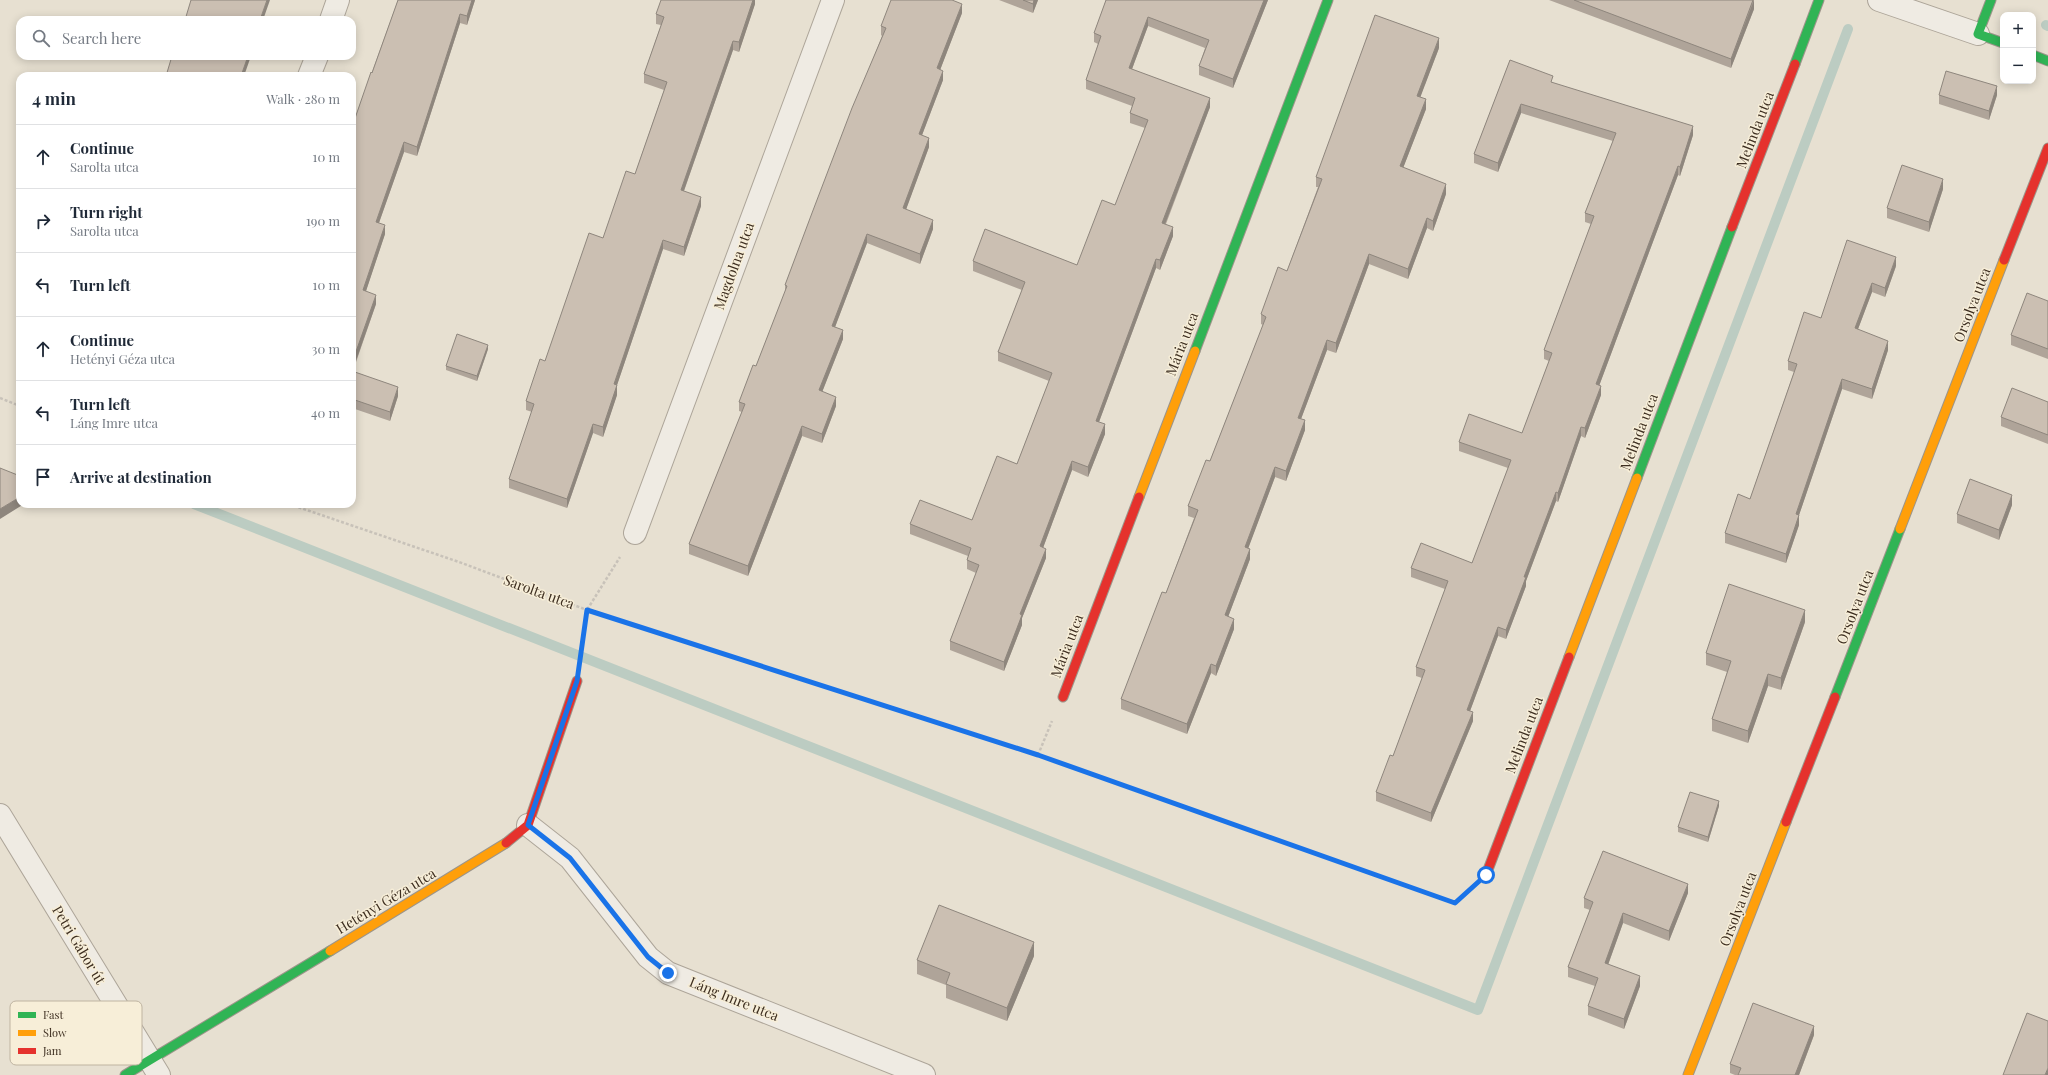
<!DOCTYPE html>
<meta charset="utf-8">
<style>
body{margin:0;font-family:"Playfair Display",serif;background:#f6f6f7;color:#1f2937}
.controls{position:absolute;right:12px;top:12px;display:grid;overflow:hidden;border-radius:8px;box-shadow:0 2px 10px #0003}
.controls button{width:36px;height:36px;display:grid;place-items:center;padding:0;border:0;border-bottom:1px solid #e0e1e3;background:#fff;color:#1f2937;font:20px sans-serif}
.stop{position:absolute;width:12px;height:12px;margin:-9px;border:3px solid #1a73e8;border-radius:50%;background:#fff}
.stop.end{background:#1a73e8;border-color:#fff;box-shadow:0 1px 4px #0008}
.list{margin:0;padding:0;list-style:none}
h2{display:flex;justify-content:space-between;align-items:center;height:52px;margin:0;padding:0 16px;font-size:17px}
h2 small{font-size:13px;font-weight:400;color:#747a83}
.list li{display:grid;grid-template-columns:26px 1fr auto;gap:12px;align-items:center;box-sizing:border-box;height:64px;padding:0 16px;border-top:1px solid #e0e1e3}
.list b{display:block;font-size:15px;white-space:nowrap}
.list p{margin:0;font-size:13px;white-space:nowrap;color:#747a83}
.list em{font-size:13px;font-style:normal;color:#747a83}
.icon{flex:none;width:22px;height:22px;fill:none;stroke:currentColor;stroke-width:2;stroke-linecap:round;stroke-linejoin:round}
.map{position:relative;flex:none;width:2048px;height:1075px;overflow:hidden}
.search{position:absolute;background:#fff;box-shadow:0 2px 10px #0003;left:16px;top:16px;width:340px;height:44px;display:flex;align-items:center;gap:10px;box-sizing:border-box;padding:0 14px;border-radius:12px;color:#747a83;font-size:15px}
.panel{position:absolute;background:#fff;box-shadow:0 2px 10px #0003;left:16px;top:72px;width:340px;height:436px;border-radius:12px}
.map>svg:first-child{display:block}
</style>
<div class="map">
<svg width="2048" height="1075" viewBox="0 0 2048 1075">
<rect width="100%" height="100%" fill="#e7e0d1"/>
<g fill="none" stroke-linecap="round" stroke-linejoin="round">
<!-- stream -->
<g stroke="#bcccc2" stroke-width="10">
<polyline points="2046,25 2048,26"/>
<polyline points="194,504 1478,1010 1848,29"/>
</g>
<defs>
<g id="street">
<polyline points="1879,0 1978,34"/>
<polyline points="331,20 338,0"/>
<polyline points="309,76 317,56"/>
<polyline points="635,533 833,0"/>
<polyline points="0,815 159,1075"/>
<polyline points="528,825 570,858 648,957 668,973 924,1075"/>
</g>
<g id="fast">
<polyline points="1991,0 1978,34 2003,43"/>
<polyline points="2033,55 2048,61"/>
<polyline points="1795,64 1819,0"/>
<polyline points="1195,351 1328,0"/>
<polyline points="1637,478 1732,227"/>
<polyline points="1835,697 1900,529"/>
<polyline points="125,1075 330,951"/>
</g>
<g id="slow">
<polyline points="1139,497 1195,351"/>
<polyline points="1900,529 2004,260"/>
<polyline points="1569,657 1637,478"/>
<polyline points="330,951 506,843"/>
<polyline points="1688,1075 1786,822"/>
</g>
<g id="jam">
<polyline points="1732,227 1795,64"/>
<polyline points="2004,260 2048,148"/>
<polyline points="1063,697 1139,497"/>
<polyline points="1786,822 1835,697"/>
<polyline points="506,843 528,825 577,681"/>
<polyline points="1486,875 1569,657"/>
</g>
</defs>
<!-- street casing -->
<use href="#street" stroke="#ada599" stroke-width="24"/>
<!-- fast casing -->
<use href="#fast" stroke="#9c958a" stroke-width="11"/>
<!-- slow casing -->
<use href="#slow" stroke="#9c958a" stroke-width="11"/>
<!-- jam casing -->
<use href="#jam" stroke="#9c958a" stroke-width="11"/>
<!-- path -->
<g stroke="#c8c2b9" stroke-width="2.5" stroke-dasharray="3 2" stroke-linecap="butt">
<polyline points="0,398 20,406"/>
<polyline points="289,504 459,562 587,610 1038,755 1455,903 1466,893"/>
<polyline points="581,654 587,610 620,557"/>
<polyline points="1038,755 1052,721"/>
</g>
<!-- street -->
<use href="#street" stroke="#efebe3" stroke-width="22"/>
<!-- fast -->
<use href="#fast" stroke="#30b455" stroke-width="9"/>
<!-- slow -->
<use href="#slow" stroke="#ff9f0a" stroke-width="9"/>
<!-- jam -->
<use href="#jam" stroke="#e5322d" stroke-width="9"/>
</g>
<!-- wall -->
<g fill="#afa499">
<polygon points="398,0 475,0 467,25 460,23 417,156 404,152 379,223 385,234 366,291 376,304 353,371 398,396 390,421 352,408 352,127"/>
<polygon points="755,0 755,4 739,52 733,50 684,191 701,206 684,256 663,249 617,385 617,395 603,437 593,433 567,508 509,488 509,479 532,412 526,410 526,401 603,238 635,174 664,90 644,83 644,74 661,25 656,24 656,14"/>
<polygon points="999,0 1038,0 1033,13"/>
<polygon points="1106,0 1268,0 1233,88 1199,75 1199,66 1205,48 1148,26 1132,69 1210,107 1166,224 1173,236 1160,270 1156,268 1099,422 1105,434 1088,477 1072,470 1043,548 1046,558 1022,618 1022,625 1004,671 950,650 950,641 976,573 967,569 967,560 968,556 910,534 910,524 972,520 1017,464 1049,381 998,361 998,352 1022,290 973,271 973,261 1077,265 1115,205 1145,128 1130,123 1130,113 1132,106 1086,89 1086,80 1098,44 1094,42 1094,33"/>
<polygon points="1549,0 1754,0 1754,9 1731,68"/>
<polygon points="962,13 940,70 943,80 922,135 929,147 906,209 933,229 920,264 867,243 835,327 843,339 822,392 836,406 822,443 802,436 748,576 689,554 689,544 742,412 739,411 739,402 756,366 785,292 785,285 882,36 881,35 881,26"/>
<polygon points="1439,48 1420,97 1426,109 1403,168 1446,194 1433,231 1427,228 1408,279 1369,264 1336,353 1327,350 1301,419 1305,430 1286,481 1275,477 1248,548 1250,559 1228,617 1234,629 1216,676 1211,673 1187,734 1121,709 1121,699 1166,593 1194,518 1188,516 1188,506 1210,461 1263,325 1261,324 1261,314 1287,271 1318,187 1316,187 1316,177"/>
<polygon points="1510,60 1553,83 1693,135 1680,176 1678,175 1599,386 1601,395 1585,438 1581,436 1558,502 1556,501 1526,581 1526,586 1506,639 1498,636 1470,711 1473,721 1431,822 1376,801 1376,792 1393,756 1422,678 1416,676 1416,667 1445,589 1411,577 1411,568 1472,563 1508,468 1459,451 1459,442 1522,433 1549,361 1544,359 1544,350 1591,224 1585,222 1585,213 1613,141 1521,113 1498,172 1474,163 1474,154"/>
<polygon points="1939,95 1997,95 1989,120 1939,104"/>
<polygon points="1943,189 1929,232 1887,218 1887,208"/>
<polygon points="20,195 20,208 17,207 17,202"/>
<polygon points="1896,266 1885,297 1872,292 1858,329 1888,350 1872,399 1842,389 1799,515 1799,525 1786,563 1725,543 1725,533 1750,499 1794,372 1788,370 1788,361 1821,318"/>
<polygon points="2048,301 2048,359 2011,345 2011,335"/>
<polygon points="488,349 477,381 446,370 446,366"/>
<polygon points="2048,402 2048,444 2001,426 2001,417"/>
<polygon points="2012,505 1999,540 1957,523 1957,514"/>
<polygon points="1805,622 1781,690 1768,686 1748,743 1712,731 1712,719 1727,672 1706,665 1706,653"/>
<polygon points="1719,806 1708,842 1678,832 1678,827"/>
<polygon points="1688,893 1669,941 1623,923 1608,965 1640,986 1624,1029 1588,1015 1588,1006 1595,986 1568,977 1568,967 1590,910 1584,908 1584,898"/>
<polygon points="1034,956 1007,1021 946,998 946,985 917,974 917,960"/>
<polygon points="1814,1035 1799,1075 1735,1075 1730,1073 1730,1064"/>
</g>
<!-- shaded-wall -->
<g fill="#8e867d">
<polygon points="267,0 270,0 263,20 260,20"/>
<polygon points="472,0 475,0 467,25 467,16"/>
<polygon points="753,0 755,0 755,4 739,52 739,42"/>
<polygon points="1034,0 1038,0 1033,13 1033,4"/>
<polygon points="1264,0 1268,0 1233,88 1233,79"/>
<polygon points="1754,0 1754,9 1731,68 1731,59"/>
<polygon points="962,4 962,13 937,78 937,68"/>
<polygon points="460,14 460,23 417,156 417,147"/>
<polygon points="1148,17 1148,26 1129,77 1129,68"/>
<polygon points="1439,38 1439,48 1417,106 1417,96"/>
<polygon points="733,41 733,50 681,199 681,190"/>
<polygon points="248,56 251,56 244,76 241,76"/>
<polygon points="943,71 943,80 919,143 919,134"/>
<polygon points="1997,86 1997,95 1989,120 1989,111"/>
<polygon points="1210,98 1210,107 1162,232 1162,223"/>
<polygon points="1426,99 1426,109 1400,176 1400,166"/>
<polygon points="1521,104 1521,113 1498,172 1498,163"/>
<polygon points="1693,126 1693,135 1680,176 1680,167"/>
<polygon points="929,138 929,147 903,218 903,208"/>
<polygon points="404,142 404,152 376,231 376,222"/>
<polygon points="1678,166 1678,175 1596,394 1596,384"/>
<polygon points="1943,179 1943,189 1929,232 1929,222"/>
<polygon points="1446,184 1446,194 1433,231 1433,221"/>
<polygon points="701,197 701,206 684,256 684,247"/>
<polygon points="1427,218 1427,228 1408,279 1408,269"/>
<polygon points="933,220 933,229 920,264 920,254"/>
<polygon points="385,225 385,234 363,300 363,290"/>
<polygon points="1173,227 1173,236 1160,270 1160,260"/>
<polygon points="867,234 867,243 832,335 832,326"/>
<polygon points="663,240 663,249 614,394 614,384"/>
<polygon points="1369,254 1369,264 1336,353 1336,343"/>
<polygon points="1896,257 1896,266 1885,297 1885,288"/>
<polygon points="1156,259 1156,268 1096,430 1096,421"/>
<polygon points="1872,283 1872,292 1855,337 1855,328"/>
<polygon points="376,295 376,304 352,372 352,363"/>
<polygon points="843,330 843,339 819,400 819,390"/>
<polygon points="1327,340 1327,350 1298,427 1298,418"/>
<polygon points="1888,341 1888,350 1872,399 1872,389"/>
<polygon points="488,345 488,349 477,381 477,376"/>
<polygon points="1842,379 1842,389 1796,524 1796,514"/>
<polygon points="617,385 617,395 603,437 603,427"/>
<polygon points="1601,386 1601,395 1585,438 1585,428"/>
<polygon points="398,387 398,396 390,421 390,412"/>
<polygon points="836,397 836,406 822,443 822,434"/>
<polygon points="1305,420 1305,430 1286,481 1286,471"/>
<polygon points="593,424 593,433 567,508 567,499"/>
<polygon points="1105,424 1105,434 1088,477 1088,467"/>
<polygon points="802,426 802,436 748,576 748,566"/>
<polygon points="1581,427 1581,436 1558,502 1558,493"/>
<polygon points="1072,461 1072,470 1040,556 1040,546"/>
<polygon points="1275,467 1275,477 1245,557 1245,547"/>
<polygon points="1556,492 1556,501 1526,581 1526,586 1506,639 1506,630 1524,577"/>
<polygon points="2012,495 2012,505 1999,540 1999,530"/>
<polygon points="20,497 20,504 24,504 0,519 0,509"/>
<polygon points="1799,515 1799,525 1786,563 1786,554"/>
<polygon points="1046,549 1046,558 1022,618 1022,625 1004,671 1004,662 1020,614"/>
<polygon points="1250,549 1250,559 1225,625 1225,615"/>
<polygon points="1805,610 1805,622 1781,690 1781,678"/>
<polygon points="1234,619 1234,629 1216,676 1216,666"/>
<polygon points="1498,627 1498,636 1467,719 1467,710"/>
<polygon points="1211,664 1211,673 1187,734 1187,724"/>
<polygon points="1768,674 1768,686 1748,743 1748,731"/>
<polygon points="1473,712 1473,721 1431,822 1431,813"/>
<polygon points="1719,801 1719,806 1708,842 1708,837"/>
<polygon points="1688,884 1688,893 1669,941 1669,931"/>
<polygon points="1623,913 1623,923 1605,973 1605,963"/>
<polygon points="1034,942 1034,956 1007,1021 1007,1008"/>
<polygon points="1640,976 1640,986 1624,1029 1624,1019"/>
<polygon points="1814,1026 1814,1035 1799,1075 1795,1075"/>
<polygon points="2048,1068 2048,1075 2045,1075"/>
</g>
<!-- building -->
<g fill="#cbbfb2" stroke="#8e867d">
<polygon points="191,0 267,0 260,20 185,20"/>
<polygon points="398,0 472,0 467,16 460,14 417,147 404,142 376,222 385,225 363,290 376,295 352,363 352,127 371,72 372,73"/>
<polygon points="661,0 753,0 739,42 733,41 681,190 701,197 684,247 663,240 614,384 617,385 603,427 593,424 567,499 509,479 534,404 526,401 540,359 545,361 589,233 603,238 626,171 635,174 667,82 644,74 664,17 656,14"/>
<polygon points="891,0 952,0 962,4 937,68 943,71 919,134 929,138 903,208 933,220 920,254 867,234 832,326 843,330 819,390 836,397 822,434 802,426 748,566 689,544 745,404 739,402 753,365 756,366 787,286 785,285 812,213 852,108 886,28 881,26"/>
<polygon points="1023,0 1034,0 1033,4"/>
<polygon points="1106,0 1264,0 1233,79 1199,66 1209,40 1148,17 1129,68 1210,98 1162,223 1173,227 1160,260 1156,259 1096,421 1105,424 1088,467 1072,461 1040,546 1046,549 1020,614 1022,615 1004,662 950,641 979,565 967,560 971,548 910,524 920,500 972,520 997,456 1017,464 1052,373 998,352 1025,282 973,261 985,229 1077,265 1102,200 1115,205 1148,120 1130,113 1135,98 1086,80 1101,36 1094,33"/>
<polygon points="1574,0 1753,0 1731,59"/>
<polygon points="1375,15 1439,38 1417,96 1426,99 1400,166 1446,184 1433,221 1427,218 1408,269 1369,254 1336,343 1327,340 1298,418 1305,420 1286,471 1275,467 1245,547 1250,549 1225,615 1234,619 1216,666 1211,664 1187,724 1121,699 1162,592 1166,593 1198,510 1188,506 1206,460 1210,461 1266,317 1261,314 1278,267 1287,271 1322,179 1316,177"/>
<polygon points="172,56 248,56 241,76 233,76 230,75 230,76 166,76"/>
<polygon points="1510,60 1553,76 1551,82 1693,126 1680,167 1678,166 1596,384 1601,386 1585,428 1581,427 1558,493 1556,492 1524,577 1526,577 1506,630 1498,627 1467,710 1473,712 1431,813 1376,792 1390,755 1393,756 1425,670 1416,667 1448,581 1411,568 1421,543 1472,563 1511,460 1459,442 1469,414 1522,433 1552,353 1544,350 1594,216 1585,213 1616,133 1521,104 1498,163 1474,154"/>
<polygon points="1946,71 1997,86 1989,111 1939,95"/>
<polygon points="1902,165 1943,179 1929,222 1887,208"/>
<polygon points="20,195 20,203 17,202"/>
<polygon points="1847,240 1896,257 1885,288 1872,283 1855,328 1888,341 1872,389 1842,379 1796,514 1799,515 1786,554 1725,533 1738,494 1750,499 1797,364 1788,361 1804,312 1821,318"/>
<polygon points="2027,293 2048,301 2048,349 2011,335"/>
<polygon points="457,334 488,345 477,376 446,366"/>
<polygon points="352,371 398,387 390,412 352,399"/>
<polygon points="2012,388 2048,402 2048,435 2001,417"/>
<polygon points="0,468 20,476 20,497 0,509"/>
<polygon points="1970,479 2012,495 1999,530 1957,514"/>
<polygon points="1729,584 1805,610 1781,678 1768,674 1748,731 1712,719 1731,661 1706,653"/>
<polygon points="1690,792 1719,801 1708,837 1678,827"/>
<polygon points="1603,851 1688,884 1669,931 1623,913 1605,963 1640,976 1624,1019 1588,1006 1598,978 1568,967 1593,902 1584,898"/>
<polygon points="939,905 1034,942 1007,1008 946,984 950,973 917,960"/>
<polygon points="1753,1003 1814,1026 1795,1075 1738,1075 1741,1068 1730,1064"/>
<polygon points="2027,1013 2048,1021 2048,1068 2045,1075 2003,1075"/>
</g>
<g fill="none" stroke-linecap="round" stroke-linejoin="round">
<!-- route -->
<polyline stroke="#1a73e8" stroke-width="5" points="668,973 648,957 570,858 528,825 577,681 587,610 1038,755 1455,903 1486,875"/>
</g>
<g text-anchor="middle" stroke-width="3" stroke-linejoin="round" paint-order="stroke">
<!-- street labels -->
<g font-size="14" fill="#3d2e20" stroke="#f7eed8">
<text transform="translate(1755 130) rotate(-69)" y="5">Melinda utca</text>
<text transform="translate(734 266) rotate(-70)" y="5">Magdolna utca</text>
<text transform="translate(1972 305) rotate(-69)" y="5">Orsolya utca</text>
<text transform="translate(1182 344) rotate(-69)" y="5">Mária utca</text>
<text transform="translate(1639 432) rotate(-69)" y="5">Melinda utca</text>
<text transform="translate(539 592) rotate(20)" y="5">Sarolta utca</text>
<text transform="translate(1855 607) rotate(-69)" y="5">Orsolya utca</text>
<text transform="translate(1067 646) rotate(-69)" y="5">Mária utca</text>
<text transform="translate(1524 735) rotate(-69)" y="5">Melinda utca</text>
<text transform="translate(386 901) rotate(-31)" y="5">Hetényi Géza utca</text>
<text transform="translate(1738 909) rotate(-69)" y="5">Orsolya utca</text>
<text transform="translate(79 945) rotate(59)" y="5">Petri Gábor út</text>
<text transform="translate(734 999) rotate(22)" y="5">Láng Imre utca</text>
</g>
</g>
<!-- legend -->
<rect x="10" y="1001" width="132" height="64" rx="6" fill="#f7eed8" stroke="#bfb4a1" stroke-width="1"/>
<rect x="18" y="1012" width="18" height="6" fill="#30b455"/>
<rect x="18" y="1030" width="18" height="6" fill="#ff9f0a"/>
<rect x="18" y="1048" width="18" height="6" fill="#e5322d"/>
<g font-size="11" fill="#3d2e20">
<text x="43" y="1019">Fast</text>
<text x="43" y="1037">Slow</text>
<text x="43" y="1055">Jam</text>
</g>
</svg>
<div class="controls">
<button>+</button>
<button>−</button>
</div>
<div class="stop" style="left:1486px;top:875px"></div>
<div class="stop end" style="left:668px;top:973px"></div>
<div class="search"><svg class="icon" aria-label="search" viewBox="0 0 24 24"><circle cx="10" cy="10" r="6"/><path d="M15 15l6 6"/></svg>Search here</div>
<section class="panel">
<h2>4 min<small>Walk · 280 m</small></h2>
<ul class="list">
<li><svg class="icon" aria-label="ahead" viewBox="0 0 24 24"><path d="M12 20V5M6 11l6-6 6 6"/></svg><div><b>Continue</b><p>Sarolta utca</p></div><em>10 m</em></li>
<li><svg class="icon" aria-label="right" viewBox="0 0 24 24"><path d="M7 20v-9h11M14 6l5 5-5 5"/></svg><div><b>Turn right</b><p>Sarolta utca</p></div><em>190 m</em></li>
<li><svg class="icon" aria-label="left" viewBox="0 0 24 24"><path d="M17 20v-9H6M10 6l-5 5 5 5"/></svg><div><b>Turn left</b></div><em>10 m</em></li>
<li><svg class="icon" aria-label="ahead" viewBox="0 0 24 24"><path d="M12 20V5M6 11l6-6 6 6"/></svg><div><b>Continue</b><p>Hetényi Géza utca</p></div><em>30 m</em></li>
<li><svg class="icon" aria-label="left" viewBox="0 0 24 24"><path d="M17 20v-9H6M10 6l-5 5 5 5"/></svg><div><b>Turn left</b><p>Láng Imre utca</p></div><em>40 m</em></li>
<li><svg class="icon" aria-label="arrive" viewBox="0 0 24 24"><path d="M6 21V4h12l-3 4 3 4H6"/></svg><div><b>Arrive at destination</b></div></li>
</ul>
</section>
</div>
